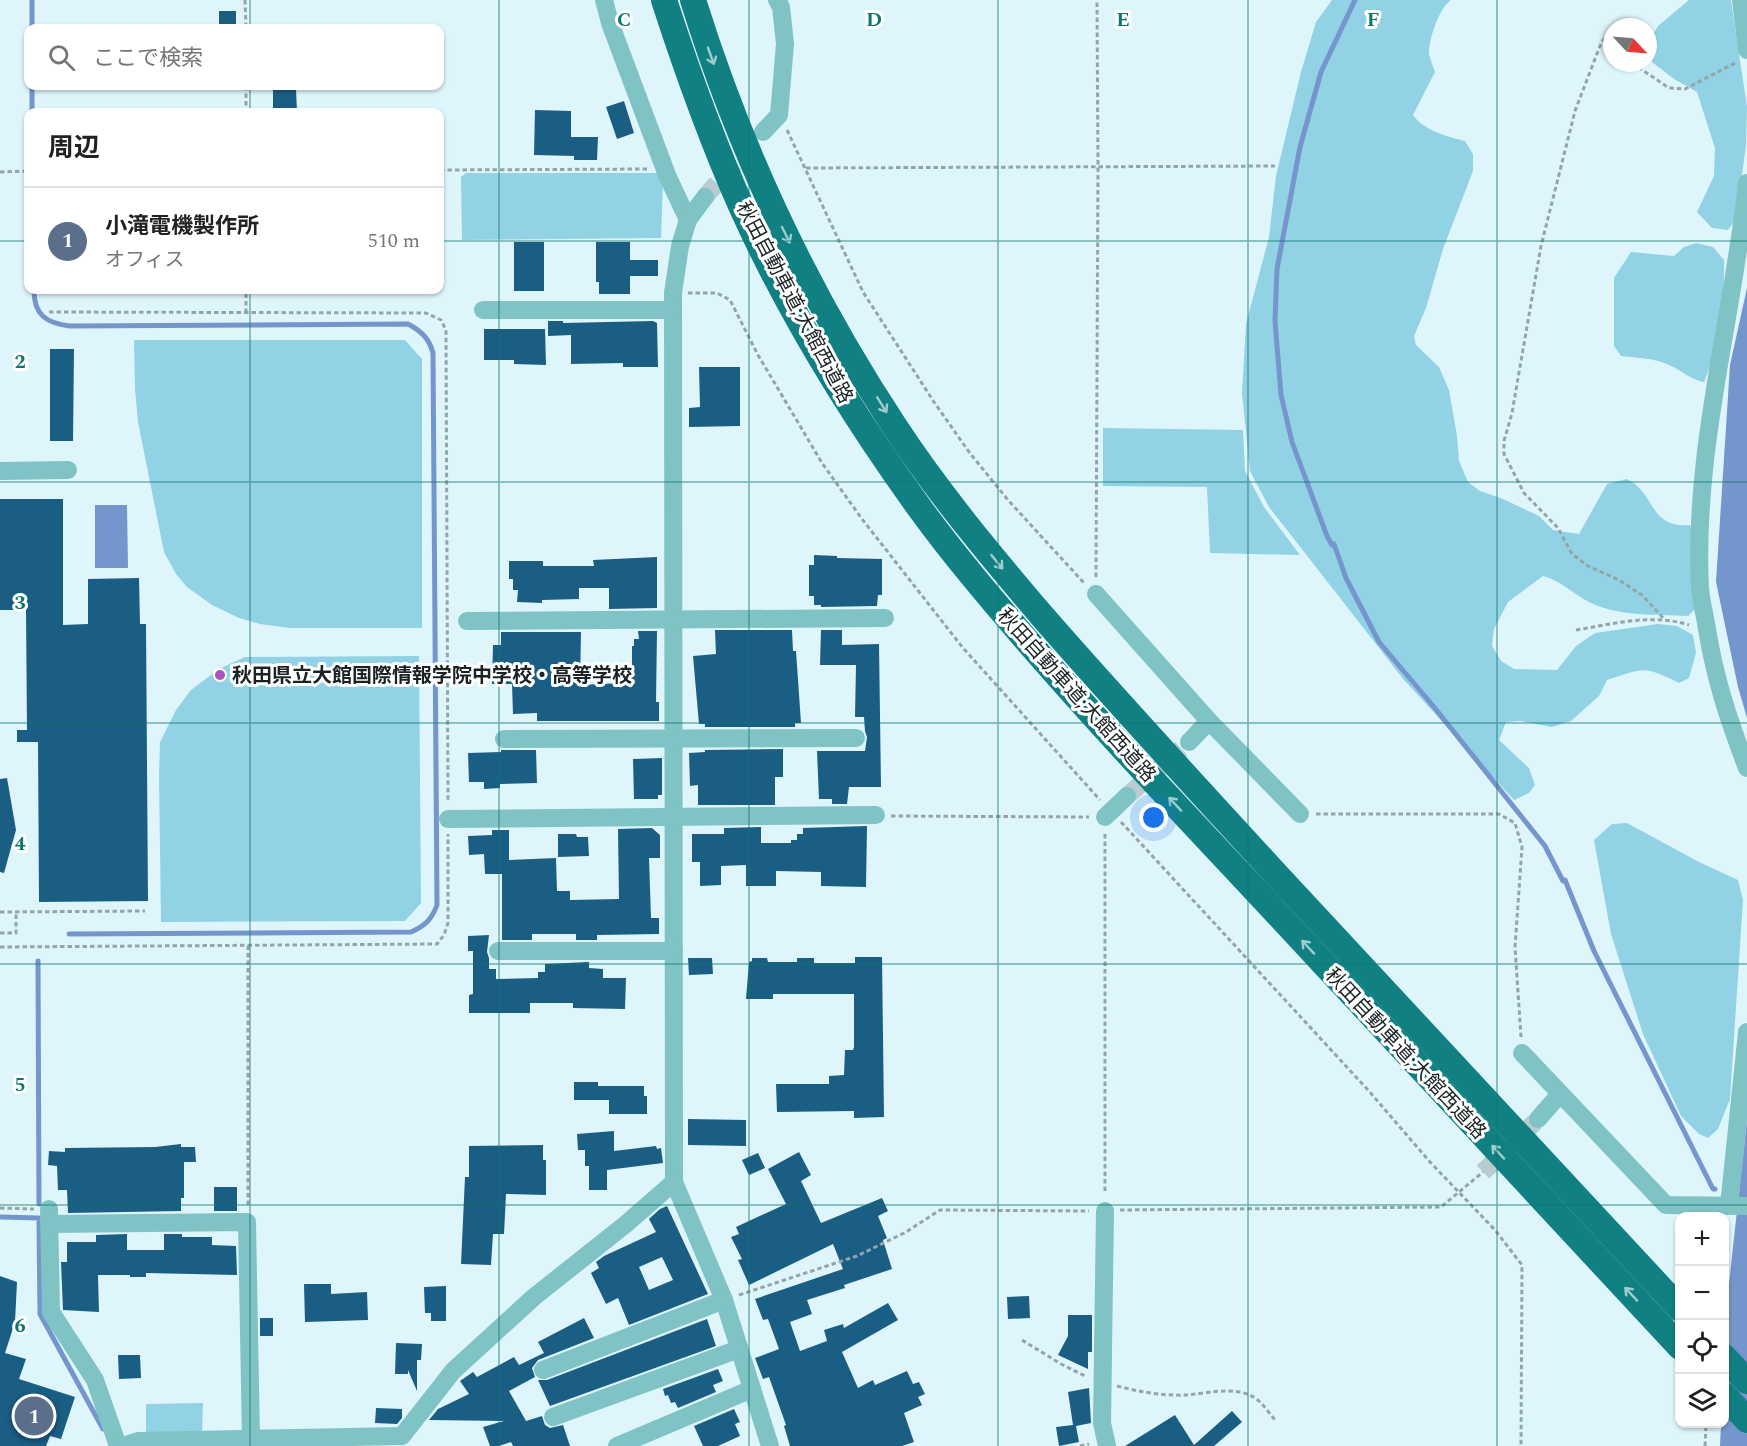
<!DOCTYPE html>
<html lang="ja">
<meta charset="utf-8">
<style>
body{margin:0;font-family:Spectral,"Noto Sans JP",serif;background:#f2f2f2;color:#222}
.controls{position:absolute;right:18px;bottom:18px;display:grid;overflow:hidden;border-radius:12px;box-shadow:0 2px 4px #0004}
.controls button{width:54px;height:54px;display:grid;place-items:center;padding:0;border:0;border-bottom:2px solid #e0e0e0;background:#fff;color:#222;font:30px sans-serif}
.compass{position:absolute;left:1603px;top:18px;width:54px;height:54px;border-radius:50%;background:#fff;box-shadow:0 2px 4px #0004;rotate:116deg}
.you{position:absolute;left:1154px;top:818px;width:21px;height:21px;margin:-15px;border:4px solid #fff;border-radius:50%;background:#1a73e8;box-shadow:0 0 0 9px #1a73e833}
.badge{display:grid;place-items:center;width:39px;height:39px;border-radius:50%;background:#ea580c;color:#fff;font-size:20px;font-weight:700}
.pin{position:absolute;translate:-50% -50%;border:3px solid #fff;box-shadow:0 2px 6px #0006}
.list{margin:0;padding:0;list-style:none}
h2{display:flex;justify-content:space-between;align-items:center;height:78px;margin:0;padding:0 24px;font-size:26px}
h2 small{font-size:20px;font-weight:400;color:#767676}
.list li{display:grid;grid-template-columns:39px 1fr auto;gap:18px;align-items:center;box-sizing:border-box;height:108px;padding:0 24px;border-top:2px solid #e0e0e0}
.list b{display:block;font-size:22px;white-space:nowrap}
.list p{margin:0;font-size:20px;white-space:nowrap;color:#767676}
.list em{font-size:20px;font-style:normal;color:#767676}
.icon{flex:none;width:33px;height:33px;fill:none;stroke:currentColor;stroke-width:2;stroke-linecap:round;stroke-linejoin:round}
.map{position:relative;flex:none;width:1747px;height:1446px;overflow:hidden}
.search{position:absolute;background:#fff;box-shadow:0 2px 4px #0004;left:24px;top:24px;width:420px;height:66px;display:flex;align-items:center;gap:15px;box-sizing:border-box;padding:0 21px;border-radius:12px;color:#767676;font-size:22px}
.panel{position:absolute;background:#fff;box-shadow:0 2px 4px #0004;left:24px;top:108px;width:420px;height:186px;border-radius:12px}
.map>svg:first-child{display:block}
</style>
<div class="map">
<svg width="1747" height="1446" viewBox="0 0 1747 1446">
<rect width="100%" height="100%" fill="#dff5fc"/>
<!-- green -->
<g fill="#91d2e5">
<path d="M1332 0H1451C1439 8 1429 39 1429 53 1430 59 1433 67 1435 72L1413 115C1423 130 1448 137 1465 141L1473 154V171L1443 249 1426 308 1414 336 1416 345 1439 367 1449 390 1457 436 1459 461 1468 482 1480 491 1503 499 1539 516 1553 530 1579 534 1607 484 1627 479C1655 492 1649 529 1690 525L1694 532 1695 609 1688 616C1656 614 1621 617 1591 603 1574 595 1562 581 1543 576L1508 602 1494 629 1492 646 1501 661 1514 669 1557 670 1576 646 1595 633 1658 624 1677 626 1693 635 1696 653 1689 678 1679 683C1643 665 1644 668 1607 680L1599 696 1571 721 1552 727 1520 721 1506 722 1499 740 1529 768 1535 785 1529 793 1514 800 1404 680 1269 507 1250 471 1242 393 1246 324 1269 237 1276 176 1301 72 1316 22Z"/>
<polygon points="1689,0 1731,0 1747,107 1746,145 1736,219 1728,230 1712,228 1697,212 1714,176 1715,148 1697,92 1674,79 1652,62 1648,43 1658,26"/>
<polygon points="466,173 657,173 663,181 661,238 462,240 461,177"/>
<path d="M1696 243 1713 247 1724 260C1725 292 1718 353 1704 382 1691 380 1681 370 1669 365 1655 358 1637 358 1621 356L1614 346V278L1631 252 1674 256 1684 247Z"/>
<polygon points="134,340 405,340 422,359 422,628 290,628 260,624 239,618 212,605 187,587 176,574 164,552 138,422 135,389"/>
<polygon points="1103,428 1243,430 1245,471 1264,507 1300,555 1210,553 1207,487 1103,486"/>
<polygon points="419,656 421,903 405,921 161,922 159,774 160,742 176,710 191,690 219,669 245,657"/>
<polygon points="1627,823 1699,862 1738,880 1743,900 1730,1099 1718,1129 1708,1138 1699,1134 1681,1116 1643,1034 1611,934 1594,840 1612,824"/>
<polygon points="203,1403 202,1436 146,1436 146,1404"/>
</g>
<!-- water -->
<g fill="#7596cd">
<polygon points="1747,288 1747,718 1738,687 1716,582 1730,365"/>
<polygon points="95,505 127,505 128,568 95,568"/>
<polygon points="1747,1120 1747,1446 1720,1446 1721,1424 1724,1424 1725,1320"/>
</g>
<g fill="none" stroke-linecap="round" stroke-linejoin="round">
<!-- stream -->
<g stroke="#7596cd" stroke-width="5">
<polyline points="32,0 32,28"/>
<polyline points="1355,0 1321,72 1300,147 1277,269 1275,321 1281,395 1292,442 1327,536 1332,545 1334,544 1346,578 1379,642 1434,707 1545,846 1563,881 1565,880 1594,951 1713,1189 1715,1189"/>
<polyline points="32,86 32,112"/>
<path d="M34 290C34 315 46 323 70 326L408 324C421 331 429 338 433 353L437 905C432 919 425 926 411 932L69 934"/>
<polyline points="38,961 39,1204"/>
<polyline points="0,1217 39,1218"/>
<polyline points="39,1222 40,1314 103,1429"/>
</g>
</g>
<!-- building -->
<g fill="#1b5e84" fill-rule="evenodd">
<rect x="219" y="11" width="17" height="17"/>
<polygon points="288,88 296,89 297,112 273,112 273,89"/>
<polygon points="624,101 634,133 617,139 606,107"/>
<polygon points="535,110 571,111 571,137 598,137 597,160 574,160 574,156 534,155"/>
<rect x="514" y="242" width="30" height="49"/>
<polygon points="596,242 630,242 630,260 658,260 658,276 630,276 630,294 599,294 599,282 596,282"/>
<polygon points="548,321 563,321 563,323 653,321 657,323 658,367 623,367 623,363 571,364 571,335 548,336"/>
<polygon points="484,329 545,329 546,365 514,364 514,360 484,360"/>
<polygon points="50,349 74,349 73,441 50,441"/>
<polygon points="699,367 740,367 740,426 689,427 689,408 700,407"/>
<polygon points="0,499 63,499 63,625 88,624 88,579 139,578 140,624 146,624 148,901 39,902 38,742 17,742 17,730 27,730 26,610 0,610"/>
<polygon points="814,555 837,556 837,558 882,559 882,595 878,595 877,606 821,607 821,605 814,605 814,596 809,596 809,565 814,565"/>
<polygon points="657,557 657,608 609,609 609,588 579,588 579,599 542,600 542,603 517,602 518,590 513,590 513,579 509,579 509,561 543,561 543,566 594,566 593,560"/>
<polygon points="715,630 792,630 793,651 796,651 801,723 795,723 795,727 705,727 705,724 699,724 693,656 716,654"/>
<polygon points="821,630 842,630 842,645 879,644 881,787 849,787 847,804 832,804 832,799 819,799 817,751 865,751 867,737 865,731 864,717 855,717 856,665 820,665"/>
<polygon points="638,631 657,631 656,702 659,702 659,721 537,721 537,713 513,714 512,684 492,684 493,645 501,645 501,632 581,632 580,685 623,683 623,673 632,672 632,646 634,646 634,639 639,639"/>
<polygon points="783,749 783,777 775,777 775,805 698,805 698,785 690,786 689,753 705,752 705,750"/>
<polygon points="501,750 536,750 537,783 500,784 500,788 484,789 484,782 469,782 468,753 501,752"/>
<polygon points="662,758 662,795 658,795 658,799 634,799 633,759"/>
<polygon points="7,778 16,830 4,873 0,872 0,779"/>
<polygon points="867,826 866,887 821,886 821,872 776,871 776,886 746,886 746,865 721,866 721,885 700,886 700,862 692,862 692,834 724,834 724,828 761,827 761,843 791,843 791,840 797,840 797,834 803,834 803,828"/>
<polygon points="652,828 660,835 660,858 649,858 651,918 659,918 659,934 597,935 597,940 576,940 576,934 532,934 532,940 502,940 502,874 485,874 484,854 469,855 468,836 492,835 492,830 509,830 509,860 556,858 557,891 570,891 570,900 619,899 618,829"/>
<polygon points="558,834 576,834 577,837 588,837 589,856 558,857"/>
<polygon points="489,935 487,952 489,958 489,969 496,969 496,979 538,978 538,972 545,972 545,964 589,962 589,968 603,969 603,978 626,978 625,1009 573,1008 573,1003 530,1003 530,1013 469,1013 469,995 473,994 473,951 468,951 468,936"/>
<polygon points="855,957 882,957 884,1117 854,1118 854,1111 777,1112 776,1084 829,1084 829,1076 844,1075 845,1050 853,1050 854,1047 854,994 773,994 773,999 746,999 749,962 752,961 752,958 767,958 768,962 797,962 797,958 814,958 814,963 855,963"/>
<polygon points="688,958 712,958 713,974 689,975"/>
<polygon points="574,1082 598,1082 598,1086 644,1086 644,1096 647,1096 647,1114 609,1114 609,1100 574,1100"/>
<polygon points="688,1119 746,1120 746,1146 688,1145"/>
<polygon points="614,1131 614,1151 656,1146 657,1149 661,1148 663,1163 607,1170 607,1190 589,1190 589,1166 585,1166 585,1150 578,1150 577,1134"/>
<polygon points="181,1144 181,1147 195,1147 196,1162 184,1162 184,1198 181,1198 181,1211 68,1213 67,1190 58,1190 57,1166 48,1165 49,1151 65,1152 65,1148 155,1147"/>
<polygon points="543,1145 543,1160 546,1160 546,1195 506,1194 504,1234 493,1234 491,1265 461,1264 465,1177 469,1177 469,1146"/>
<polygon points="799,1152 811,1175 801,1181 821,1223 882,1198 888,1211 878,1216 887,1238 883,1240 892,1269 844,1285 845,1288 807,1300 812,1314 790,1322 800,1351 827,1341 824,1330 843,1324 844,1328 888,1303 898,1320 842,1352 858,1388 873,1380 875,1385 907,1371 913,1384 919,1382 925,1394 918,1397 922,1405 904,1413 914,1442 902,1446 790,1446 784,1426 786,1425 769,1377 763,1379 755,1358 779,1349 768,1319 763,1320 755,1299 843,1269 833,1244 749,1285 738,1260 742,1259 731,1237 739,1234 736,1227 786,1204 768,1169"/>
<polygon points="758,1153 765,1168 749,1175 742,1160"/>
<rect x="214" y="1187" width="23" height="24"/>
<path d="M667 1206 708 1294 629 1325 618 1298 606 1304 591 1273 599 1268 596 1262 604 1256 656 1232 649 1219 660 1209ZM662 1257 673 1280 649 1290 639 1267Z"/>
<polygon points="127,1234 127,1250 164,1250 164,1234 182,1234 182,1237 212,1237 212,1245 236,1246 237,1275 146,1273 146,1277 130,1277 130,1275 98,1275 99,1312 63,1310 61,1262 67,1262 67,1242 96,1242 96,1235"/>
<polygon points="0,1276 17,1282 15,1322 5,1353 26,1359 19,1379 75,1397 61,1439 50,1436 46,1446 0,1446"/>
<polygon points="304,1284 331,1284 331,1294 367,1292 368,1320 305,1322"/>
<polygon points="446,1286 446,1321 431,1321 431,1313 425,1313 424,1287"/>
<polygon points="1029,1296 1030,1318 1008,1319 1007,1297"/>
<polygon points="1068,1315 1092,1315 1092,1352 1088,1352 1088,1369 1058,1355 1068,1336"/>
<rect x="260" y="1318" width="13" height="18"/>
<polygon points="584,1318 594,1338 538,1360 532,1368 535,1377 509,1391 526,1421 542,1416 545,1425 550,1428 563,1425 570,1446 513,1446 511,1442 499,1446 490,1446 483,1427 504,1421 429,1420 438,1409 469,1394 460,1381 473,1372 477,1377 514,1357 519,1365 544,1353 538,1342"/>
<polygon points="707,1319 716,1346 550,1406 538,1380 547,1380"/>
<polygon points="396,1343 422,1344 421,1360 417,1360 417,1391 408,1370 408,1374 395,1374"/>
<polygon points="118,1355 140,1355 141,1378 119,1379"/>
<polygon points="718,1369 723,1381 713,1385 716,1392 678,1408 675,1402 671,1403 668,1395 665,1396 663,1389"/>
<polygon points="1089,1388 1091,1423 1076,1426 1079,1442 1059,1446 1056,1427 1073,1425 1068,1392"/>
<polygon points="376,1408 402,1409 402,1418 397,1424 375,1423"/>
<polygon points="734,1409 740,1422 735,1424 740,1436 718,1446 703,1446 694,1426"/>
<polygon points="1232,1411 1242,1422 1214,1446 1125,1446 1175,1415 1194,1445"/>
</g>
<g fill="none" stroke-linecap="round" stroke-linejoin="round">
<!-- minor-tunnel -->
<g stroke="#b8cbd1" stroke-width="18" stroke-dasharray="18 9" stroke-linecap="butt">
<polyline points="705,197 753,142"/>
<polyline points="1127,796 1189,742"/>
<polyline points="1483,1172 1538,1119"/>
</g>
<!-- path -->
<g stroke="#94a5aa" stroke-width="3" stroke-dasharray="4.5 3" stroke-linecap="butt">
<polyline points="245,0 246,28"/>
<polyline points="1612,43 1604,39 1600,46 1575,111 1541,246 1512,413 1504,441 1504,454 1524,493 1558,528 1572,554 1588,566 1619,580 1642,595 1665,620"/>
<polyline points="1632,63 1669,88 1685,89 1737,62"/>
<polyline points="246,86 246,112"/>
<polyline points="787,130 863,292 934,402 969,452 1008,500 1084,583"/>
<polyline points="806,168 1275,166"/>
<polyline points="440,170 648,169"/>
<polyline points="0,172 28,171"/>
<polyline points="688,293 717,293 730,300 758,355 822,463 862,519 963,648 1100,800"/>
<polyline points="49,312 426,313 441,320 446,330 448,803"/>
<polyline points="246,313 246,290"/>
<polyline points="1096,577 1098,167 1097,0"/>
<path d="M1576 630C1613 624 1652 613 1689 625"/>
<polyline points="1316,814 1499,814 1515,823 1522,847 1515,947 1521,1037"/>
<polyline points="891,816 1089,817"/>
<polyline points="1121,822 1368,1090 1430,1162 1495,1230 1522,1265 1521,1446"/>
<polyline points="1105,834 1105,1194"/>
<polyline points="0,912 145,911"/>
<polyline points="0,933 16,933 16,912"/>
<polyline points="0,947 437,944 444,935 448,923 448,834"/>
<polyline points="248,1205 248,946"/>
<polyline points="0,1208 34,1209"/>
<polyline points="1120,1210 1441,1207 1483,1172"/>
<polyline points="1724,1233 1726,1222"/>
<polyline points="739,1295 857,1256 906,1232 940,1210 1089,1211"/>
<polyline points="1022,1340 1061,1364 1085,1376"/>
<path d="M1117 1386C1140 1392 1163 1396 1187 1395 1210 1393 1241 1384 1260 1402 1265 1407 1270 1414 1275 1420"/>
<polyline points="1080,1446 1089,1444"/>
<polyline points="1705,1446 1706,1424"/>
</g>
<!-- minor -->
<g stroke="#80c3c4" stroke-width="18">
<polyline points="604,0 610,23 667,175 688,220"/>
<polyline points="1741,0 1747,50"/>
<polyline points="763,132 779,115 785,44 781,7 777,0"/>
<path d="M1747 183C1733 318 1693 451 1700 588 1701 602 1705 615 1707 629 1715 679 1729 721 1747 768"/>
<polyline points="705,197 688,220 680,246 673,293 674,1182 724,1300 770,1446"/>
<polyline points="483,310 673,310"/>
<polyline points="0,471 68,470"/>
<polyline points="1096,594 1209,721 1300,814"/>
<polyline points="467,621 885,618"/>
<polyline points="504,739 856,738"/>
<polyline points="1189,742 1209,721"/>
<polyline points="1105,817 1127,796"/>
<polyline points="448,819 876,815"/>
<polyline points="498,951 674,951"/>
<polyline points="1522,1053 1666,1205 1747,1206"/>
<polyline points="1538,1119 1560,1094"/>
<polyline points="1729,1206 1747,1032"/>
<polyline points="49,1209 51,1312 95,1380 118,1446"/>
<polyline points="1105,1211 1102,1423 1107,1446"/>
<polyline points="49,1224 247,1222 251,1439"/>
<polyline points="543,1370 724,1300"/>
<polyline points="553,1417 739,1349"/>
<polyline points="123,1446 138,1441 402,1436 453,1371 534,1297 626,1224 674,1182"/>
<polyline points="617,1446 752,1389"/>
</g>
<!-- highway -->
<g stroke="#108083" stroke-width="26">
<path d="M664 0C687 71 712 141 742 208 790 314 853 416 921 510 953 554 988 595 1023 636 1100 725 1180 810 1260 895 1400 1046 1540 1196 1680 1347"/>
<path d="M693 0C740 151 808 295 895 427 939 494 991 556 1043 617 1118 703 1195 786 1272 870 1408 1016 1544 1162 1680 1309"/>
<polyline points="1724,1357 1747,1381"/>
<polyline points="1724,1395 1747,1420"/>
</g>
</g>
<!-- one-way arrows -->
<defs><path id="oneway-shaft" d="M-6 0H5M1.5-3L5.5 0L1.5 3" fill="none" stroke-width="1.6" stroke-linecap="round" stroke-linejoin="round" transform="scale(1.5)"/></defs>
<g stroke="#9fcccd">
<use href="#oneway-shaft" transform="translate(711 56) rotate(70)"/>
<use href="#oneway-shaft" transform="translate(786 235) rotate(64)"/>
<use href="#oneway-shaft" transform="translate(882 405) rotate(58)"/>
<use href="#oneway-shaft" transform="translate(997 562) rotate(51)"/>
<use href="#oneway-shaft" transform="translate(1175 804) rotate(-133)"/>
<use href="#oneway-shaft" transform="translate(1308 947) rotate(-133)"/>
<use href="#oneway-shaft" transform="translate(1498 1152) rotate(-133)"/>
<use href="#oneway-shaft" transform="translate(1631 1294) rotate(-133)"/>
</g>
<!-- grid -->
<path fill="none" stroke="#0f766e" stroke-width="1.5" stroke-opacity="0.55" d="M250 0V28M499 0V1446M749 0V1446M998 0V1446M1248 0V1446M1497 0V1446M250 86V112M0 241H28M440 241H1747M250 290V1446M0 482H1747M0 723H1747M0 964H1747M0 1205H1747"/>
<!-- markers -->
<circle fill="#ad51bc" stroke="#fff" stroke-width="2" cx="220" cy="675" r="6"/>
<g text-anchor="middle" stroke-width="6" stroke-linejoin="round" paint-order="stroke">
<!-- street labels -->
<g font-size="20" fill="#1a2224" stroke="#fff">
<text transform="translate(795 302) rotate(62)" y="7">秋田自動車道;大館西道路</text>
<text transform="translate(1077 695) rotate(48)" y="7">秋田自動車道;大館西道路</text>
<text transform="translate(1406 1053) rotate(47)" y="7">秋田自動車道;大館西道路</text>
</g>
<!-- poi labels -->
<g font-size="20" font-weight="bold" fill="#1a2224" stroke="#fff" text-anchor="start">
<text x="232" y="682">秋田県立大館国際情報学院中学校・高等学校</text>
</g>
</g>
<g font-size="20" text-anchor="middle" font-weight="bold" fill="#0f766e" stroke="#fff" stroke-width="6" stroke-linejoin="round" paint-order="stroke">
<text x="624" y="26">C</text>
<text x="874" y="26">D</text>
<text x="1123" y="26">E</text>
<text x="1373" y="26">F</text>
<text x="20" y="368">2</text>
<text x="20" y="609">3</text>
<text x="20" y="850">4</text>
<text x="20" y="1091">5</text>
<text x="20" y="1332">6</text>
</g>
</svg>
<div class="controls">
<button>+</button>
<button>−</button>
<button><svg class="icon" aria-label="locate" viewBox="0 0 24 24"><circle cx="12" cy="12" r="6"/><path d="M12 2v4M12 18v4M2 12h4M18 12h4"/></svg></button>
<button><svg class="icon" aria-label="layers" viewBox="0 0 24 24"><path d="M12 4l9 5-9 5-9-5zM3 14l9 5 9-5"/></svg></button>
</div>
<svg class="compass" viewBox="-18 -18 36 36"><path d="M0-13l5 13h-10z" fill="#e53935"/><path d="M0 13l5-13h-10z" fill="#767676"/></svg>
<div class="you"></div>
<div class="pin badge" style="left:34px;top:1416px;background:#5c6f8a">1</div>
<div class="search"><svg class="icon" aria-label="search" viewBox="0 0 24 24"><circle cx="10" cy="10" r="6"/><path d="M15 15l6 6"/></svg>ここで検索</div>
<section class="panel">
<h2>周辺<small></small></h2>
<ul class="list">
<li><span class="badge" style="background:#5c6f8a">1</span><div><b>小滝電機製作所</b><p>オフィス</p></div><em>510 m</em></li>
</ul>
</section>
</div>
